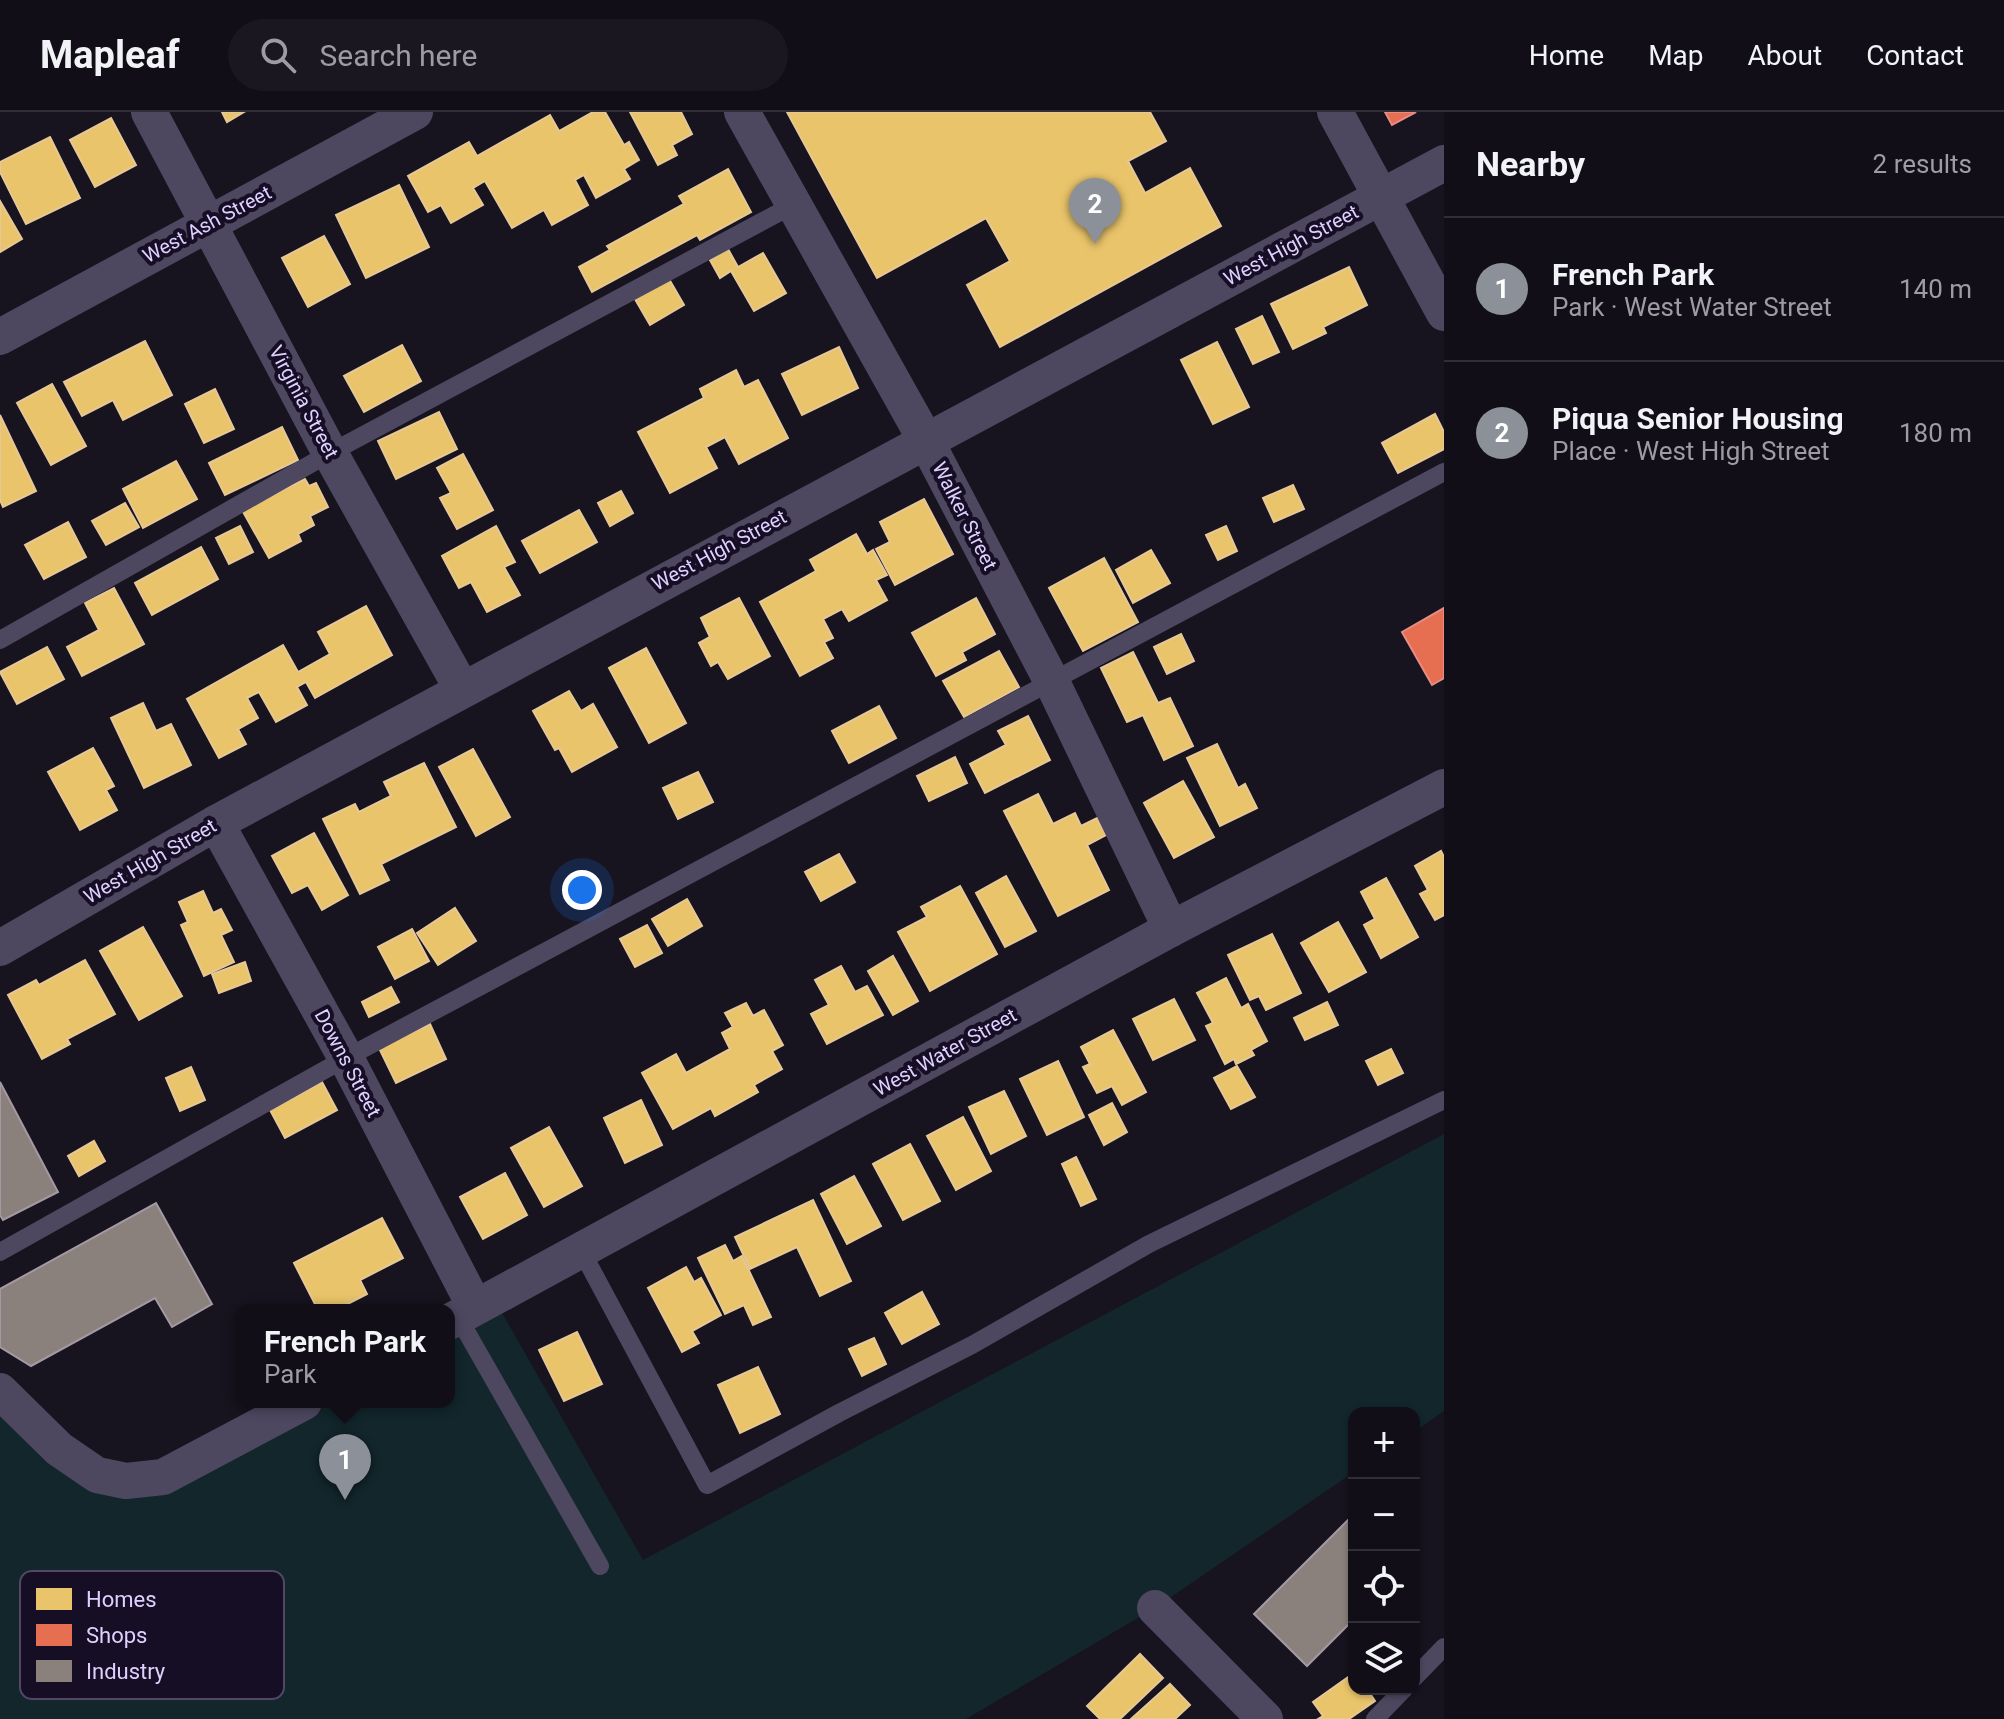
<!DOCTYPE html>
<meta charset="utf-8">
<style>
body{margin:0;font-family:Roboto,sans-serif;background:#1a1720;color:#f1f3f6}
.controls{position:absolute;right:24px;bottom:24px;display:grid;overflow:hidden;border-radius:16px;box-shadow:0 2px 6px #0004}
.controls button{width:72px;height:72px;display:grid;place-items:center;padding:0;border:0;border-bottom:2px solid #302e36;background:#110e17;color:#f1f3f6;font:40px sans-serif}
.you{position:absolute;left:582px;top:778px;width:28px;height:28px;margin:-20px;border:6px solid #fff;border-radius:50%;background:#1a73e8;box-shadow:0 0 0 12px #1a73e833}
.badge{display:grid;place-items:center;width:52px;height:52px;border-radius:50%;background:#8c9099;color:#fff;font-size:26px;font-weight:700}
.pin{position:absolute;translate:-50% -66px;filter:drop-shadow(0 2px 4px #0008)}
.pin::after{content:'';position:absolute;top:42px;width:28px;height:24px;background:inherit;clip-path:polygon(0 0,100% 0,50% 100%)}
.popup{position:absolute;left:235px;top:1192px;width:220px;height:104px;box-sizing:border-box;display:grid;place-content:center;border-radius:16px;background:#110e17;filter:drop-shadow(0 2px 6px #0005);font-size:26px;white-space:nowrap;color:#9c9ca1}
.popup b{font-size:30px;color:#f1f3f6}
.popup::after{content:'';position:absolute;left:50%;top:100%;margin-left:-16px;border:16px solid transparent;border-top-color:#110e17}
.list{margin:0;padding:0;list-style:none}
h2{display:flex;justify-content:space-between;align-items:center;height:104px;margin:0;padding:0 32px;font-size:34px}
h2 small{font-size:26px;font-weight:400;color:#9c9ca1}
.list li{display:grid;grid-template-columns:52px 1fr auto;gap:24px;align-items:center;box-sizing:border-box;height:144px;padding:0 32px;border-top:2px solid #302e36}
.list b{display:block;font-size:30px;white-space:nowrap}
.list p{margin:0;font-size:26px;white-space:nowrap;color:#9c9ca1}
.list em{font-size:26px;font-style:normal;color:#9c9ca1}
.icon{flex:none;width:44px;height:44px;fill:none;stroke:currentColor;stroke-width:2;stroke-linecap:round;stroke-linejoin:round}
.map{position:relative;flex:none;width:1444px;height:1607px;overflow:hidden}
header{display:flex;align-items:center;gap:48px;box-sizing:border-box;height:112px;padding:0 40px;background:#110e17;border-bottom:2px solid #302e36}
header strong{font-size:38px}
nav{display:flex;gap:44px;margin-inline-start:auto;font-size:28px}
.search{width:560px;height:72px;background:#1a1720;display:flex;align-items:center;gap:20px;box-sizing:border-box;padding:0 28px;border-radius:44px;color:#9c9ca1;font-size:30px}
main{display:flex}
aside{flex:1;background:#110e17}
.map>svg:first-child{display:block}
</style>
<header>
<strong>Mapleaf</strong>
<div class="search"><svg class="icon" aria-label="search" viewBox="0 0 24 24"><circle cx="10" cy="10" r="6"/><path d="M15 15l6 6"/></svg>Search here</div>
<nav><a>Home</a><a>Map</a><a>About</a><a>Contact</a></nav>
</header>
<main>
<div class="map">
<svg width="1444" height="1607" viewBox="0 0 1444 1607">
<rect width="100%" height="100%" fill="#17131f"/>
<!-- green -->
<polygon fill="#12262c" points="1444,1022 1444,1299 1414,1320 1414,1301 1354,1301 1354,1360 1155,1496 966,1607 0,1607 0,1279 126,1369 304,1290 449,1290 449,1210 493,1185 643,1448"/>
<!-- homes -->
<g fill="#e9c46a" stroke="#e6c897" stroke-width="2">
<polygon points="222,0 244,0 227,10"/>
<polygon points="593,0 605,0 624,33 629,30 639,48 624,57 630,67 596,86 584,63 575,68 588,93 552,113 544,98 512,116 485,69 473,76 483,93 451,111 441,93 428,100 408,64 469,30 477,44 550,3 559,19"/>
<polygon points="630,0 681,0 692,22 672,33 677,43 658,53"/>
<polygon points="787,0 1150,0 1166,29 1128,49 1145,81 1190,56 1221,114 1000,235 967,173 1010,149 986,106 877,166"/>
<polygon points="111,6 136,53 95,75 70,28"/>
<polygon points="50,25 80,86 26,112 0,60 0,50"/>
<polygon points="728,57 751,100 700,128 697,123 592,180 579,155 610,138 607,134 684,92 679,84"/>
<polygon points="399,73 429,135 366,166 336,103"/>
<polygon points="0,89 22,127 0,140"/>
<polygon points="324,124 350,172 308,195 282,146"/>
<polygon points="728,137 738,155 763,141 786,181 754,199 731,159 720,166 710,148"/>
<polygon points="1349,155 1367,193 1323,215 1326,221 1293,237 1271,192"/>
<polygon points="669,167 684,193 650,213 635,187"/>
<polygon points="1262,204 1279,240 1253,252 1236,217"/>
<polygon points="145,229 172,283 123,308 113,288 82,304 64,270"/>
<polygon points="1217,230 1249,295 1213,312 1181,248"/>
<polygon points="402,233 421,269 364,300 344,264"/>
<polygon points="839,235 858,276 802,303 782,262"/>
<polygon points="736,258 744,275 758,268 788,326 739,352 725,325 706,335 717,356 670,381 638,320 704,286 700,277"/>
<polygon points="52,272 86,334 51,353 17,291"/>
<polygon points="215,277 234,317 204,331 185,292"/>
<polygon points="439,300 457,337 396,367 378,329"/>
<polygon points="1435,302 1444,320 1444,337 1398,361 1382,331"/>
<polygon points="0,303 36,379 3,395 0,388"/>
<polygon points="282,315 298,348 225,383 209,351"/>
<polygon points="463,342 493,398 457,417 440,386 451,381 437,356"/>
<polygon points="176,349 197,387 143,416 123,377"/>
<polygon points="305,367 309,374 316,371 328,395 310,404 314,413 298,422 301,429 269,446 242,398"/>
<polygon points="1293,373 1304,397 1274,410 1263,386"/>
<polygon points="621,379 633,401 610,414 598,391"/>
<polygon points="924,387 953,442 895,473 876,437 890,430 880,410"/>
<polygon points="125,391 139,415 106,433 92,409"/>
<polygon points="579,398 597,430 540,461 522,429"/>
<polygon points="68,410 86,445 44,467 25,433"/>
<polygon points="240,414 253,440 229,452 216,426"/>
<polygon points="496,414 515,450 504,455 520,483 487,500 471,470 459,476 442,444"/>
<polygon points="1226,414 1237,439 1218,448 1206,423"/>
<polygon points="856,422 867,442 873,438 887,463 876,468 887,488 849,509 842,497 823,507 833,526 824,530 833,546 800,564 760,490 816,459 810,448"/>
<polygon points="201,435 218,467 152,503 135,471"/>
<polygon points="1151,438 1170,471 1133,491 1116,458"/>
<polygon points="1104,446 1138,510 1083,539 1049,476"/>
<polygon points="114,476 144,532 82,564 67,535 99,518 85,491"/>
<polygon points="739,486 770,544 728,567 718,550 711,554 699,531 710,525 701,506"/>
<polygon points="976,486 995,522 962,540 966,548 936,564 912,521"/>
<polygon points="366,494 392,543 315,586 306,570 297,575 307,593 276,610 259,580 247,586 258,606 238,617 246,632 219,646 187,587 283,533 298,560 330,542 318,520"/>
<polygon points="1181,522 1194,549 1167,562 1154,535"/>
<polygon points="47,535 64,567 17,592 0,560"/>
<polygon points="646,536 686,611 649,631 609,556"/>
<polygon points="999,539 1019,575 964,605 943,569"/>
<polygon points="1133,540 1158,591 1170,586 1193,634 1164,648 1143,603 1127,610 1101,556"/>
<polygon points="569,579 581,599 593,592 617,635 572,660 559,636 555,638 533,599"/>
<polygon points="143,591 156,619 171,612 191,653 144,676 111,606"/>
<polygon points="879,594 896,626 849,651 832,619"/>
<polygon points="1028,604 1050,648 985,681 970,652 1006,633 998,619"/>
<polygon points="1217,632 1238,676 1245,672 1257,696 1220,714 1187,646"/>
<polygon points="93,636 114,674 106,678 117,698 80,718 48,660"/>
<polygon points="473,637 510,705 476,724 439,655"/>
<polygon points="955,645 967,671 929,689 917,664"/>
<polygon points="424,651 456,715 381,752 389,768 360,782 323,707 355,692 359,700 391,684 384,670"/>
<polygon points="698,660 713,690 678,707 663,676"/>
<polygon points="1183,669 1214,725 1174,746 1144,691"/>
<polygon points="1038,682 1053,712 1075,701 1081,714 1097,706 1106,723 1087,733 1109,778 1058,804 1004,699"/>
<polygon points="314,721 348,783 322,798 308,773 292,781 272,744"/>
<polygon points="1441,739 1444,745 1444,803 1435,808 1420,782 1428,778 1415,754"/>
<polygon points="839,742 855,770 821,789 805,760"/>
<polygon points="1006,764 1036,819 1005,835 976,781"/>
<polygon points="1386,766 1418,825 1381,846 1364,813 1375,807 1361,780"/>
<polygon points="960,774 997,842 930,879 898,820 927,805 921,795"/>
<polygon points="203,779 213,801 221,797 232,818 221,823 234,850 204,864 181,813 188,810 179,790"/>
<polygon points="687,787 702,814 668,834 652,807"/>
<polygon points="455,796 476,829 438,853 417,821"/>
<polygon points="1338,810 1366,860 1329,880 1301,831"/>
<polygon points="647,813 662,841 635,855 620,827"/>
<polygon points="143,815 182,884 139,908 100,839"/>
<polygon points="412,817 429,849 395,867 378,835"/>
<polygon points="1272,822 1301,881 1266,898 1259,884 1250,888 1228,843"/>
<polygon points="893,844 918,889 893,903 868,859"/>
<polygon points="85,848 115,902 67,927 70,932 42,947 8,883 36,868 39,873"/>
<polygon points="245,850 251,869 219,881 212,862"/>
<polygon points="841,854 855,880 867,874 883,903 827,932 811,902 829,893 815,868"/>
<polygon points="1226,866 1241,896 1248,892 1267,929 1251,938 1254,943 1236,952 1234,947 1225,952 1206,914 1213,911 1197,881"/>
<polygon points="391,875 399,890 369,905 362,890"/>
<polygon points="1174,887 1195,928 1153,948 1133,907"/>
<polygon points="1327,890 1338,913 1305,928 1294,906"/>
<polygon points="746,891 753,904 764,898 783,933 772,939 782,957 754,973 758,980 715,1004 711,996 673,1017 642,961 676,942 686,961 730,937 722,921 733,915 725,901"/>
<polygon points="430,912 446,947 396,971 379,936"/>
<polygon points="1113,918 1146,980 1122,993 1112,974 1097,981 1083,955 1090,952 1081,935"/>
<polygon points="1391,937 1403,961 1378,973 1366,949"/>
<polygon points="1058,949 1084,1005 1047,1023 1020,967"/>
<polygon points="1237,954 1255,985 1231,997 1214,966"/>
<polygon points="191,955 205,988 180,999 166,966"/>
<polygon points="322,970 337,998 285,1026 270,998"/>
<polygon points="1004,979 1026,1024 991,1042 969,995"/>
<polygon points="641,988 662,1033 625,1051 604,1006"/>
<polygon points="1112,991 1127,1020 1104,1033 1089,1003"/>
<polygon points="963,1005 991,1059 956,1078 927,1024"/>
<polygon points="549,1015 582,1074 544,1095 511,1036"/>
<polygon points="94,1029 105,1049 79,1064 68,1044"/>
<polygon points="910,1032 940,1089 903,1108 873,1052"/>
<polygon points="1076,1045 1096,1087 1081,1094 1062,1052"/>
<polygon points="505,1061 527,1103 483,1127 460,1085"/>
<polygon points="854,1064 881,1114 847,1132 821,1082"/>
<polygon points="813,1088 851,1169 820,1184 797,1135 750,1157 735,1125"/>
<polygon points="382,1106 403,1146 360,1168 367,1182 336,1198 318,1198 294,1151"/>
<polygon points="725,1133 733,1149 742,1144 771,1205 753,1213 744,1193 725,1202 698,1146"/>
<polygon points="686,1155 694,1170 701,1166 721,1203 692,1219 699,1231 682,1240 648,1176"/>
<polygon points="922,1180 939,1212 902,1232 885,1201"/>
<polygon points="577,1220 602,1272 564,1289 539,1238"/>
<polygon points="874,1226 886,1252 862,1264 849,1237"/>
<polygon points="758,1255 780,1302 740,1321 718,1273"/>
<polygon points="1140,1542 1163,1566 1120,1607 1100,1607 1087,1594"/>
<polygon points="1354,1561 1354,1577 1367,1577 1375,1589 1349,1607 1318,1607 1323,1604 1313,1590"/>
<polygon points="1170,1572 1190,1593 1175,1607 1131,1607"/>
</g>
<!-- shops -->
<g fill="#e76f51" stroke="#e58c85" stroke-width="2">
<polygon points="1385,0 1416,0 1392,13"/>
<polygon points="1444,496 1444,566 1432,573 1402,520"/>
</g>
<!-- industry -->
<g fill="#8a817c" stroke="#a499a3" stroke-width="2">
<polygon points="0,970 58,1080 3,1108 0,1103"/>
<polygon points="156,1091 212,1192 172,1215 155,1186 31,1254 0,1235 0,1177"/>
<polygon points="1354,1402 1354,1507 1307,1554 1254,1502"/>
</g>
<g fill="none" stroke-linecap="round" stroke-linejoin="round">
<!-- lane -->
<g stroke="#4d4860" stroke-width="18">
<polyline points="0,528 330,341 793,93"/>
<polyline points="581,1138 707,1373 839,1301 972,1233 1149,1132 1444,988"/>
<polyline points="0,1140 346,946 1444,360"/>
<polyline points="458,1205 600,1454"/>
<polyline points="1414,1566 1444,1535"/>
<polyline points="1375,1607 1404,1577"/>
</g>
<!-- street -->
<g stroke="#4d4860" stroke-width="36">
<polyline points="149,0 330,341 462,577"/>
<polyline points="742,0 925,327 1051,568 1171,817"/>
<polyline points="1335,0 1444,201"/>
<polyline points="0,225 415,0"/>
<polyline points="216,711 346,946 475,1195"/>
<polyline points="0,836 216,711 1444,51"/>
<polyline points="449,1210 1171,817 1444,675"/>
<polyline points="0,1279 59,1337 97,1363 126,1369 163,1365 304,1290"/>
<polyline points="1155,1496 1265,1607"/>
</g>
</g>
<g text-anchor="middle" stroke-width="8" stroke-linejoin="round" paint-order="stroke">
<!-- street labels -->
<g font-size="20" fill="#dfd1ff" stroke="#160e24">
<text transform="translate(207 112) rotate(-28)" y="7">West Ash Street</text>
<text transform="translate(1291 133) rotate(-28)" y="7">West High Street</text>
<text transform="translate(304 290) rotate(62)" y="7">Virginia Street</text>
<text transform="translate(965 404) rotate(63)" y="7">Walker Street</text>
<text transform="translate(719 438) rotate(-28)" y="7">West High Street</text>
<text transform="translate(150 749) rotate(-30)" y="7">West High Street</text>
<text transform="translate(945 940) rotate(-29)" y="7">West Water Street</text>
<text transform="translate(348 951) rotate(62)" y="7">Downs Street</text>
</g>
</g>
<!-- legend -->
<rect x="20" y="1459" width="264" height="128" rx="12" fill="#160e24" stroke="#524866" stroke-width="2"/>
<rect x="36" y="1476" width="36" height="22" fill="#e9c46a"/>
<rect x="36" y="1512" width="36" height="22" fill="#e76f51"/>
<rect x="36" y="1548" width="36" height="22" fill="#8a817c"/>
<g font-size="22" fill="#dfd1ff">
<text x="86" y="1495">Homes</text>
<text x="86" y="1531">Shops</text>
<text x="86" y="1567">Industry</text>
</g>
</svg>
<div class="controls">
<button>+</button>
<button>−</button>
<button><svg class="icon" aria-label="locate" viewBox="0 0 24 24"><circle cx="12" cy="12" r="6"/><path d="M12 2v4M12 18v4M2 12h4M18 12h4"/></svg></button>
<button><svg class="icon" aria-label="layers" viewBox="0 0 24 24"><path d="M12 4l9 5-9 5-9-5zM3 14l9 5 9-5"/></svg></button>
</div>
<div class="you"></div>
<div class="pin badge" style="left:345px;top:1388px">1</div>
<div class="popup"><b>French Park</b>Park</div>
<div class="pin badge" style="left:1095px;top:132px">2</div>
</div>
<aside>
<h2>Nearby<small>2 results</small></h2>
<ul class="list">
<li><span class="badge">1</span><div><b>French Park</b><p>Park · West Water Street</p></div><em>140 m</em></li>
<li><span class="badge">2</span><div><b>Piqua Senior Housing</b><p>Place · West High Street</p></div><em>180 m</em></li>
</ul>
</aside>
</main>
